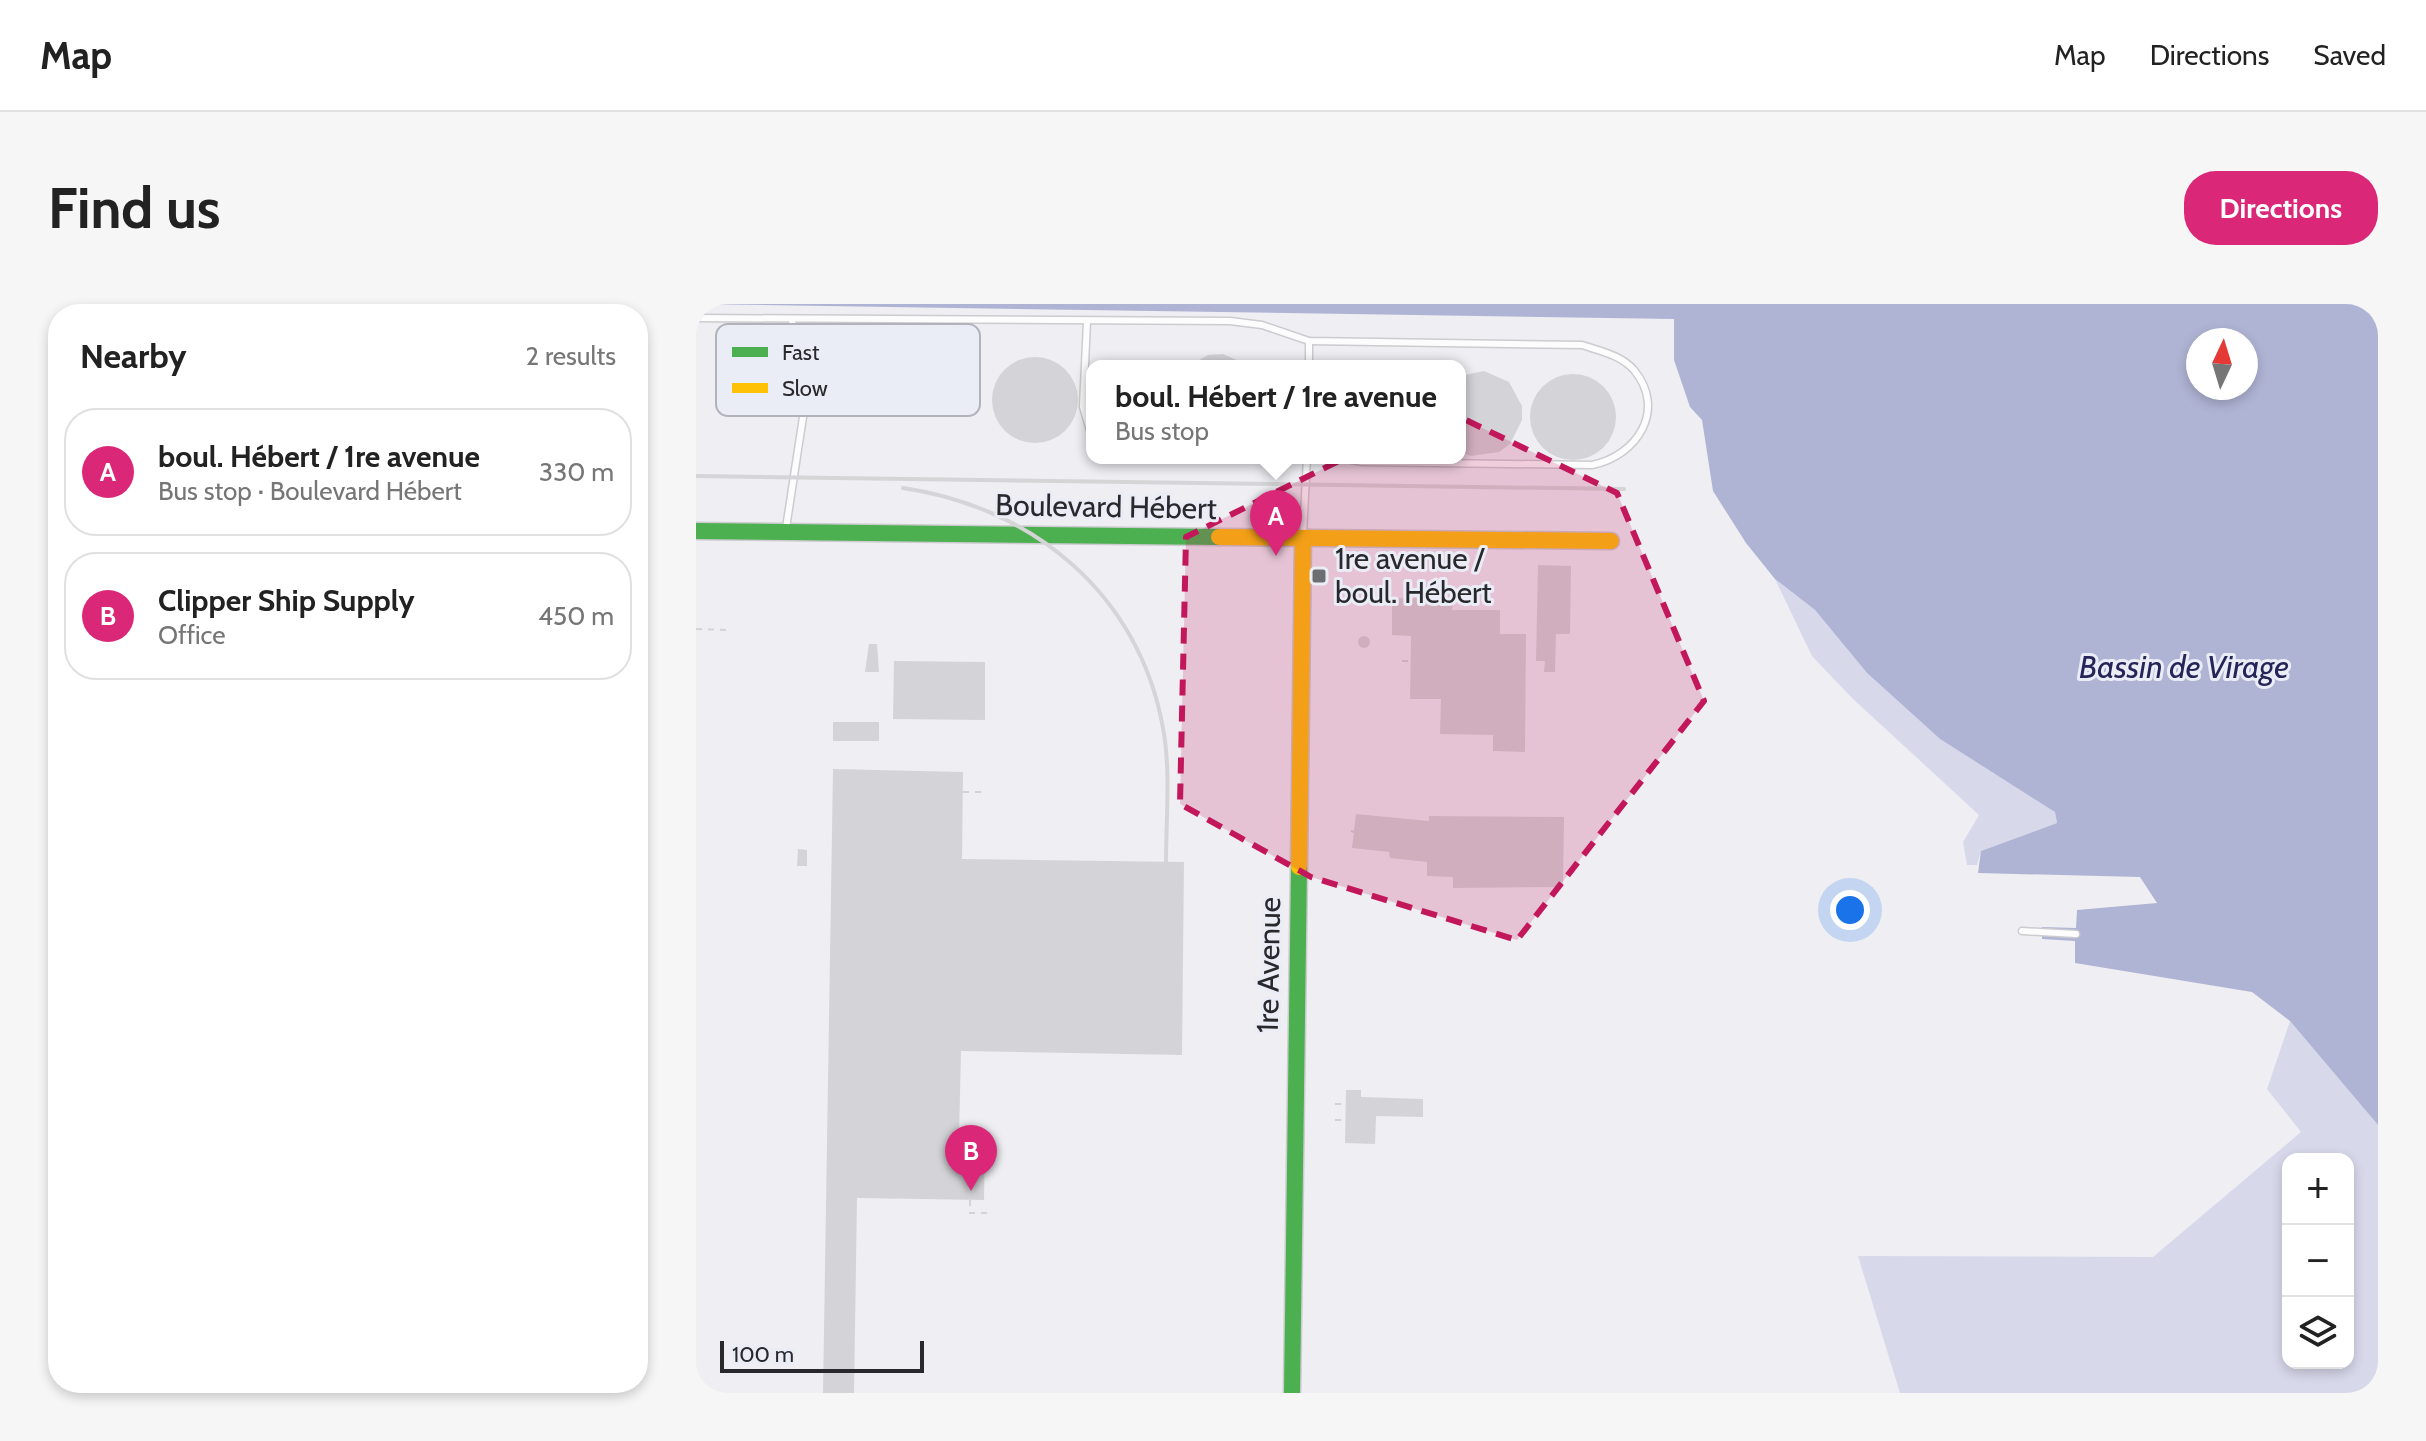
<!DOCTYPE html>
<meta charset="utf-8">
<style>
body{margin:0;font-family:Cabin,sans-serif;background:#f6f6f6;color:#222}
.controls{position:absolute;right:24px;bottom:24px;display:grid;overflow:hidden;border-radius:16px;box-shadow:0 4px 12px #0003}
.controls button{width:72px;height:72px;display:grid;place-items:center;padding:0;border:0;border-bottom:2px solid #e0e0e0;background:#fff;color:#222;font:40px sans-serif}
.compass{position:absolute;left:1490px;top:24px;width:72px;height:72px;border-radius:50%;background:#fff;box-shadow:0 4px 12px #0003;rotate:4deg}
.scale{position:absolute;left:24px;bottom:20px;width:204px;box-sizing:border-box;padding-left:8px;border:4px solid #29292d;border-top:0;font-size:22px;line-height:28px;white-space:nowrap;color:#29292d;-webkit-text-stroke:6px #ebedf6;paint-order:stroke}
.you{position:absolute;left:1154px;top:606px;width:28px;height:28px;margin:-20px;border:6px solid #fff;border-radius:50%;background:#1a73e8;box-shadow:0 0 0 12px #1a73e833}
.badge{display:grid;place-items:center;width:52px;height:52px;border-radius:50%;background:#db2777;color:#fff;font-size:26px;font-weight:700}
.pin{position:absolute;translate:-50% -66px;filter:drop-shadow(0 2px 4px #0008)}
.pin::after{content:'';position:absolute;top:42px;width:28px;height:24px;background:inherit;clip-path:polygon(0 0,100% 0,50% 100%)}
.popup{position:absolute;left:390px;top:56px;width:380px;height:104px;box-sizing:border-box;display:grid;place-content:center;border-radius:16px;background:#fff;filter:drop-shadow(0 2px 6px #0005);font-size:26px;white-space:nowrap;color:#767676}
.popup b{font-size:30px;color:#222}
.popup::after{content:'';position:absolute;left:50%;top:100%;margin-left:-16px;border:16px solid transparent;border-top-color:#fff}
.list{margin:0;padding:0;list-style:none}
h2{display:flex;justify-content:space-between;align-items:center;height:104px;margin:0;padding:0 32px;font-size:34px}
h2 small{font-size:26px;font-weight:400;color:#767676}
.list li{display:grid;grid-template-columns:52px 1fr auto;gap:24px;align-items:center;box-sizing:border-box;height:128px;margin:0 16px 16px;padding:0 16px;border:2px solid #e0e0e0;border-radius:32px}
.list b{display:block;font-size:30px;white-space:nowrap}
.list p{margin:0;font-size:26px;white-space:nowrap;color:#767676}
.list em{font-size:26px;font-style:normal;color:#767676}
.icon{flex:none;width:44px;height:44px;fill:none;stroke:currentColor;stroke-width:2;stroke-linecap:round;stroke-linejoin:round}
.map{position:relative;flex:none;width:1682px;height:1089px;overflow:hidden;border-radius:32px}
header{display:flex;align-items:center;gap:48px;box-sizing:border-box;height:112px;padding:0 40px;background:#fff;border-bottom:2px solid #e0e0e0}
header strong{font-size:38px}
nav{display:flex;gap:44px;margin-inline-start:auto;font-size:28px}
.intro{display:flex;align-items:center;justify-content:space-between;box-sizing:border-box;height:192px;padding:0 48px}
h1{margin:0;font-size:56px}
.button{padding:20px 36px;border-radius:32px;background:#db2777;color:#fff;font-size:28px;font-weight:700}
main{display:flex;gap:48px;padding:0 48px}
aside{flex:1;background:#fff;border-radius:32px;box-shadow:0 4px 12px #0003}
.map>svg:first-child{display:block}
</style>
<header>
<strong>Map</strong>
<nav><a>Map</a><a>Directions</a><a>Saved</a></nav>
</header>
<div class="intro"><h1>Find us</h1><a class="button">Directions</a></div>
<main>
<aside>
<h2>Nearby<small>2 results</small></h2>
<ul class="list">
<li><span class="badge">A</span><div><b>boul. Hébert / 1re avenue</b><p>Bus stop · Boulevard Hébert</p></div><em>330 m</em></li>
<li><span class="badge">B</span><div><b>Clipper Ship Supply</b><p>Office</p></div><em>450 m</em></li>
</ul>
</aside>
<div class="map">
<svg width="1682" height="1089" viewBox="0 0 1682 1089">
<rect width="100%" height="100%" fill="#eeeef3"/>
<!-- green -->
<g fill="#d7d9eb" fill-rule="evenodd">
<polygon points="1079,275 1119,306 1171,369 1244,435 1352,502 1359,508 1361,519 1285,547 1281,561 1271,561 1267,538 1283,511 1156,394 1116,352"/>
<path d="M1594 717 1682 821V1089H1204L1162 952 1457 953 1605 828 1571 785ZM1592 855H1652V1059H1592Z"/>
</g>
<!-- water -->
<path fill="#b0b4d4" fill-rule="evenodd" d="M0 0H1682V821L1594 717 1556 688 1379 659V637L1346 635V623L1380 624 1381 606 1461 599 1444 573 1282 569 1285 547 1361 519 1359 508 1244 435 1171 369 1119 306 1079 275 1050 239 1017 187 1006 116 994 103 978 56V15ZM1502 36H1550V84H1502Z"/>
<!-- building -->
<g fill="#d4d4d8">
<polygon points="527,50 554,62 493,62 512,51"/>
<circle cx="339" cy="96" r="43"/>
<polygon points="440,56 459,62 414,62 426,57"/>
<polygon points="788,67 813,78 826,102 826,116 814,140 803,148 775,152 764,148 764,72"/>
<circle cx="877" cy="113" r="43"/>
<polygon points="842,261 875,262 874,330 860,330 859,368 848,368 849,357 840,357"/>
<polygon points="696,294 757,295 756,306 804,306 804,330 830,330 829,448 797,447 797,431 744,430 745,395 714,395 715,332 696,331"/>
<circle cx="668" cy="338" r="6"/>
<polygon points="173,340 181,340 183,368 169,368"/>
<polygon points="198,357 289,358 289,416 197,415"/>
<rect x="137" y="418" width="46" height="19"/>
<polygon points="137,465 267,468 266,555 488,558 486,751 265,747 263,833 289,834 288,896 161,894 158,1089 127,1089"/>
<polygon points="660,510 733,517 733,512 868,513 867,583 757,584 757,573 731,572 731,558 694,554 693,548 656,544"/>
<polygon points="102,545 111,546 111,562 101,562"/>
<polygon points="650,786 665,786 665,793 727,795 727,813 680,812 679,840 649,839"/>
</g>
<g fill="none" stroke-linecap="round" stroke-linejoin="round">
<defs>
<g id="lane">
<path d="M0 14 534 17 566 21 613 37 886 41C904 47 925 51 938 66 971 106 941 152 896 161L666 158 646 154"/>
<polyline points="391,18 387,103 396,133"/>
<polyline points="613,62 613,37"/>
<polyline points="90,224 109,100 108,58 98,35 96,15"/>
<polyline points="607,230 611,154"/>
<polyline points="1326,627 1380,630"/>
</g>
<g id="fast">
<polyline points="0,227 523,233"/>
<polyline points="596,1089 603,563"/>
</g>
<g id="slow">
<polyline points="523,233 915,237"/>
<polyline points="603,563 607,234"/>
</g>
</defs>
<!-- lane casing -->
<use href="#lane" stroke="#ccccd0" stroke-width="9"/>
<!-- fast casing -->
<use href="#fast" stroke="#ccccd0" stroke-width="19"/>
<!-- slow casing -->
<use href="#slow" stroke="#ccccd0" stroke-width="19"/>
<!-- path -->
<g stroke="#d3d3d4" stroke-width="2" stroke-dasharray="6 6" stroke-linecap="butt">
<polyline points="0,325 32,326"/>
<polyline points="706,357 714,357"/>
<polyline points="267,488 286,488"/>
<polyline points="655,527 658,528"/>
<polyline points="639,800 650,800"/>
<polyline points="639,816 649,816"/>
<polyline points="274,896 274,909 296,909"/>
</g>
<!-- lane -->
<use href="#lane" stroke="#fcfcfd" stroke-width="6"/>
<!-- fast -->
<use href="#fast" stroke="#4caf50" stroke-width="16"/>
<!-- slow -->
<use href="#slow" stroke="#ffc107" stroke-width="16"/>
<!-- rail -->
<g stroke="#d5d5d7" stroke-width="4">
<polyline points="0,172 928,185"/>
<path d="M207 184C337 203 443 290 467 424 475 467 470 514 470 558"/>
</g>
</g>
<!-- marked area -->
<path fill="#c2185b" fill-opacity="0.2" stroke="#c2185b" stroke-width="6" stroke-dasharray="16 10" stroke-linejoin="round" d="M747 105 921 189 1008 397 821 636 615 573 484 500 490 233Z"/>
<!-- markers -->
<rect fill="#6e6e72" stroke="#ebedf6" stroke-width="3" x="615" y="264" width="16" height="16" rx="4"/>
<g text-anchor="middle" stroke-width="6" stroke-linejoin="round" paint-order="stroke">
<!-- street labels -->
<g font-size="30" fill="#29292d" stroke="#ebedf6">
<text transform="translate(410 203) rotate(1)" y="10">Boulevard Hébert</text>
<text transform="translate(573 661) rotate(-89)" y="10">1re Avenue</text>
</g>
<!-- poi labels -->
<g font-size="30" fill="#29292d" stroke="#ebedf6" text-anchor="start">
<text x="639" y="265">1re avenue /<tspan x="639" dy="34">boul. Hébert</tspan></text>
</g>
<!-- water labels -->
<g font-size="32" font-style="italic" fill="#26255a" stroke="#ebedf6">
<text x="1488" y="374">Bassin de Virage</text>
</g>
</g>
<!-- legend -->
<rect x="20" y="20" width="264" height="92" rx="12" fill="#ebedf6" stroke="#b1b2ba" stroke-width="2"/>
<rect x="36" y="43" width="36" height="10" fill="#4caf50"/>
<rect x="36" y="79" width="36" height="10" fill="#ffc107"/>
<g font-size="22" fill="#29292d">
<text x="86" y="56">Fast</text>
<text x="86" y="92">Slow</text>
</g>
</svg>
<div class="controls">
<button>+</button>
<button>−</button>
<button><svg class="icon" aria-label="layers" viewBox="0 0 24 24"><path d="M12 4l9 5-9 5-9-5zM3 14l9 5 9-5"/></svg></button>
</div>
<svg class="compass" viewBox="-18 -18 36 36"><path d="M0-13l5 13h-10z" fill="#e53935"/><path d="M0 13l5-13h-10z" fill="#767676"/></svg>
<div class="scale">100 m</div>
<div class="you"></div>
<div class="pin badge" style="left:580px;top:252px">A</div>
<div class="popup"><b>boul. Hébert / 1re avenue</b>Bus stop</div>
<div class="pin badge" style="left:275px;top:887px">B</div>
</div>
</main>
